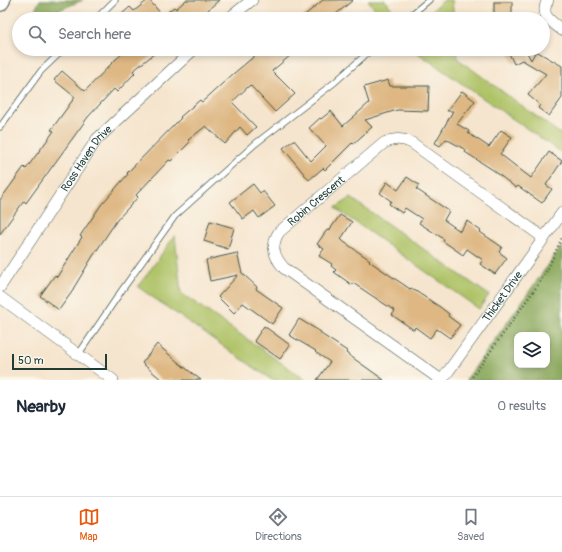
<!DOCTYPE html>
<style>
body{margin:0;font-family:Pangolin,sans-serif;background:#f6f6f7;color:#1f2937}
.controls{position:absolute;right:12px;bottom:12px;display:grid;overflow:hidden;border-radius:8px;box-shadow:0 2px 6px #0003}
.controls button{width:36px;height:36px;display:grid;place-items:center;padding:0;border:0;border-bottom:1px solid #e0e1e3;background:#fff;color:#1f2937;font:20px sans-serif}
.scale{position:absolute;left:12px;bottom:10px;width:95px;box-sizing:border-box;padding-left:4px;border:2px solid #1f3d34;border-top:0;font-size:11px;line-height:14px;white-space:nowrap;color:#1f3d34;-webkit-text-stroke:3px #fbf7ec;paint-order:stroke}
.list{margin:0;padding:0;list-style:none}
h2{display:flex;justify-content:space-between;align-items:center;height:52px;margin:0;padding:0 16px;font-size:17px}
h2 small{font-size:13px;font-weight:400;color:#747a83}
.icon{flex:none;width:22px;height:22px;fill:none;stroke:currentColor;stroke-width:2;stroke-linecap:round;stroke-linejoin:round}
.map{position:relative;flex:none;width:562px;height:380px;overflow:hidden}
.search{position:absolute;background:#fff;box-shadow:0 2px 6px #0003;left:12px;right:12px;top:12px;height:44px;display:flex;align-items:center;gap:10px;box-sizing:border-box;padding:0 14px;border-radius:22px;color:#747a83;font-size:15px}
.sheet{height:116px;background:#fff}
nav{display:flex;justify-content:space-around;align-items:center;box-sizing:border-box;height:56px;border-top:1px solid #e0e1e3;background:#fff;font-size:11px;color:#747a83}
nav a{display:grid;justify-items:center;gap:2px}
nav .on{color:#ea580c}
.map>svg:first-child{display:block}
</style>
<div class="map">
<svg width="562" height="380" viewBox="0 0 562 380">
<rect width="100%" height="100%" fill="#fbf7ec"/>
<filter id="ink" filterUnits="userSpaceOnUse"><feTurbulence type="fractalNoise" baseFrequency=".025" numOctaves="2"/><feDisplacementMap in="SourceGraphic" scale="8" xChannelSelector="R" yChannelSelector="G"/><feConvolveMatrix kernelMatrix="1 2 1 2 8 2 1 2 1" color-interpolation-filters="sRGB"/></filter>
<filter id="wash" filterUnits="userSpaceOnUse"><feTurbulence type="fractalNoise" baseFrequency=".012" numOctaves="4" result="noise"/><feDisplacementMap in="SourceGraphic" scale="16" xChannelSelector="R" yChannelSelector="G"/><feGaussianBlur stdDeviation="0.9" result="paint"/><feColorMatrix in="noise" values="0 0 0 0 0 0 0 0 0 0 0 0 0 0 0 0 0 1.4 0 .05"/><feComposite in="paint" operator="in"/></filter>
<g filter="url(#wash)">
<rect width="100%" height="100%" fill="#f6e5ce"/>
<!-- green -->
<g fill="#aec266" stroke="#66804d">
<polygon points="368,0 385,0 395,13 388,19 383,19"/>
<polygon points="444,0 452,0 454,19 422,19"/>
<polygon points="412,49 457,49 458,59 562,135 562,153"/>
<polygon points="351,198 489,295 479,309 335,208"/>
<polygon points="175,235 181,293 306,380 272,380 138,287"/>
</g>
<!-- forest -->
<g fill="#8aa85b" stroke="#547248" fill-rule="evenodd">
<polygon points="40,0 83,0 38,19 30,19"/>
<path d="M562 246V380H466L558 251ZM517 335H547V365H517Z"/>
</g>
<g id="blocks">
<!-- building -->
<g fill="#deb783">
<polygon points="148,0 149,0 163,16 174,7 176,9 186,0 219,0 198,19 116,19 130,7 134,11"/>
<polygon points="323,0 353,0 330,19 300,19"/>
<rect x="494" y="2" width="18" height="17"/>
<polygon points="128,49 160,49 133,71 135,73 117,92 114,89 88,117 26,203 24,201 0,234 0,200 24,167 26,169 54,131 51,130 75,97 54,80 62,71 85,91 116,59"/>
<polygon points="263,49 298,49 272,71 295,94 275,112 250,85 232,102 256,127 247,135 240,127 225,144 206,126 188,140 190,142 171,161 169,160 136,195 138,197 117,220 93,256 73,289 74,289 59,310 40,296 55,275 57,277 82,237 80,236 101,205 128,174 127,173 181,118 180,117 200,100 202,102 233,74"/>
<polygon points="507,49 525,49 531,60 536,51 562,66 562,98 549,116 538,108 540,105 528,95 546,74 522,60 514,64"/>
<polygon points="388,80 390,86 429,86 428,111 397,110 365,120 372,127 353,144 352,143 325,170 323,168 309,180 283,148 294,140 311,161 326,146 309,128 320,118 321,119 331,111 343,126 369,103 364,87"/>
<polygon points="462,91 475,101 457,124 469,131 468,133 489,147 501,130 512,137 500,154 531,178 549,152 562,161 546,185 552,189 542,203 518,186 516,188 493,170 465,152 466,150 446,139 440,146 435,143 453,111 447,111"/>
<polygon points="407,177 419,185 416,189 449,211 444,220 460,231 467,221 481,231 480,232 502,247 499,252 507,258 495,274 480,264 483,260 467,249 463,255 443,241 444,239 419,223 422,219 405,208 402,213 389,204 391,201 380,193 387,182 398,190"/>
<polygon points="253,184 260,193 263,191 275,206 259,218 254,211 243,219 230,202"/>
<polygon points="340,215 352,222 341,239 344,242 370,260 369,261 410,289 411,288 440,307 449,314 448,316 460,325 450,338 437,329 430,338 415,327 414,330 392,315 395,311 353,283 352,285 334,272 336,270 331,266 332,264 319,256 324,249 317,244 327,230 329,231"/>
<polygon points="210,221 234,228 228,249 204,241"/>
<polygon points="237,253 242,273 257,287 256,289 283,308 272,324 243,303 234,313 218,297 238,275 210,281 206,260"/>
<polygon points="299,319 321,332 321,334 347,351 346,353 384,380 317,380 330,362 315,352 316,351 289,335"/>
<polygon points="264,326 290,345 280,359 254,341"/>
<polygon points="157,344 179,363 201,380 162,380 142,363"/>
</g>
</g>
</g>
<g filter="url(#ink)">
<use href="#blocks" fill-opacity="0" stroke="#3f564b" stroke-width="1"/>
<g fill="none" stroke-linecap="round" stroke-linejoin="round">
<defs>
<g id="lane">
<polyline points="96,19 115,0"/>
<polyline points="406,19 429,0"/>
<polyline points="0,127 41,71 64,49"/>
<polyline points="78,355 122,290 175,216 255,144 335,82 372,49"/>
</g>
<g id="street">
<path d="M548 0C539 16 551 21 562 30"/>
<polyline points="228,19 252,0"/>
<path id="s1" d="M0 287 97 139 194 49"/>
<polyline points="0,297 113,380"/>
<path id="s2" d="M441 380 284 268C274 257 270 246 279 232L384 143C394 138 402 138 412 143L544 238"/>
<path id="s3" d="M442 380 562 213"/>
</g>
<polyline id="secondary" points="0,3 2,0"/>
</defs>
<!-- lane casing -->
<use href="#lane" stroke="#3f564b" stroke-width="7"/>
<!-- street casing -->
<use href="#street" stroke="#3f564b" stroke-width="12"/>
<!-- secondary casing -->
<use href="#secondary" stroke="#3f564b" stroke-width="18"/>
<!-- path -->
<polyline stroke="#3f564b" stroke-width="2.5" stroke-dasharray="1 3" stroke-linecap="butt" points="470,380 535,289 545,274 562,238"/>
<!-- lane -->
<use href="#lane" stroke="#fff" stroke-width="5.5"/>
<!-- street -->
<use href="#street" stroke="#fff" stroke-width="11"/>
<!-- secondary -->
<use href="#secondary" stroke="#fff" stroke-width="16"/>
</g>
</g>
<g text-anchor="middle" stroke-width="3.5" stroke-linejoin="round" paint-order="stroke">
<!-- street labels -->
<g font-size="11" fill="#1f3d34" stroke="#fbf7ec">
<text dy="4" stroke="none"><textPath href="#s1" startOffset="155">Ross Haven Drive</textPath></text>
<text dy="4" stroke="none"><textPath href="#s2" startOffset="281">Robin Crescent</textPath></text>
<text dy="4" stroke="none"><textPath href="#s3" startOffset="103">Thicket Drive</textPath></text>
</g>
</g>
</svg>
<div class="controls">
<button><svg class="icon" aria-label="layers" viewBox="0 0 24 24"><path d="M12 4l9 5-9 5-9-5zM3 14l9 5 9-5"/></svg></button>
</div>
<div class="scale">50 m</div>
<div class="search"><svg class="icon" aria-label="search" viewBox="0 0 24 24"><circle cx="10" cy="10" r="6"/><path d="M15 15l6 6"/></svg>Search here</div>
</div>
<section class="sheet">
<h2>Nearby<small>0 results</small></h2>
<ul class="list">
</ul>
</section>
<nav>
<a class="on"><svg class="icon" aria-label="map" viewBox="0 0 24 24"><path d="M3 6l6-2 6 2 6-2v14l-6 2-6-2-6 2zM9 4v14M15 6v14"/></svg>Map</a>
<a><svg class="icon" aria-label="directions" viewBox="0 0 24 24"><path d="M12 3l9 9-9 9-9-9zM9 14v-3h6M13 9l2 2-2 2"/></svg>Directions</a>
<a><svg class="icon" aria-label="saved" viewBox="0 0 24 24"><path d="M7 4h10v16l-5-4-5 4z"/></svg>Saved</a>
</nav>
